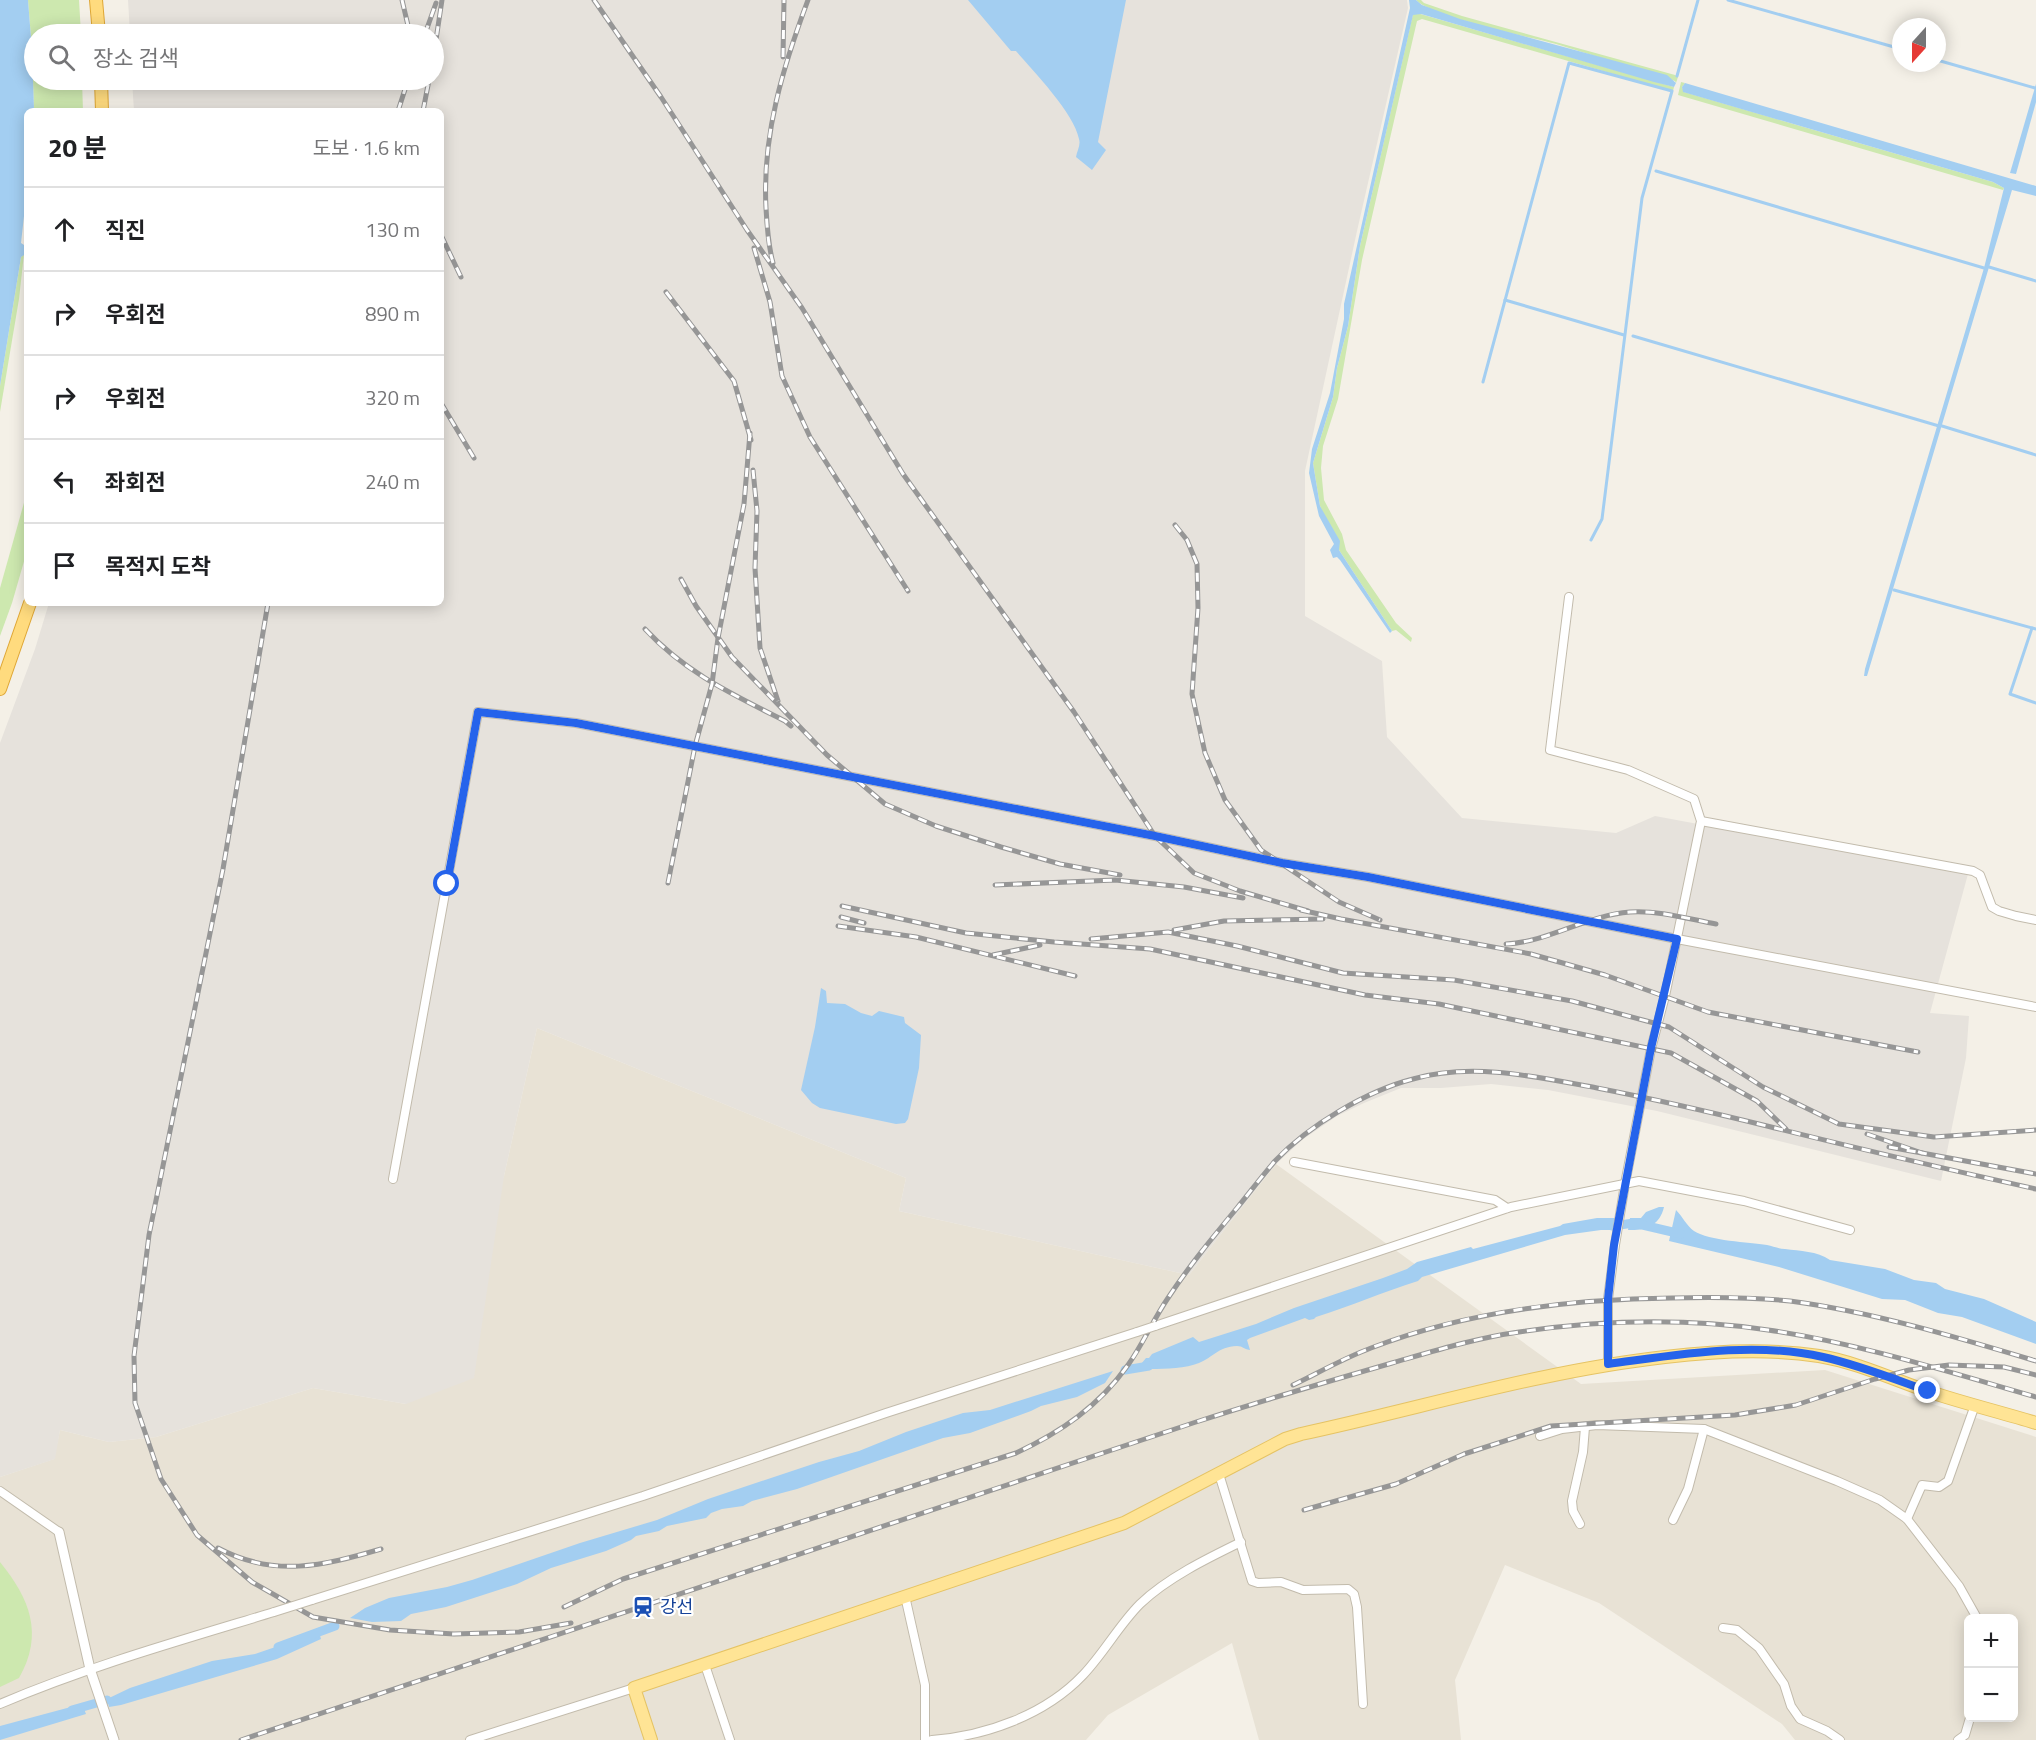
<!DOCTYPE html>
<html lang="ko">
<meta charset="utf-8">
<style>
body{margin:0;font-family:"Titillium Web","Noto Sans KR",sans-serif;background:#f2f2f2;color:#202124}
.controls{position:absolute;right:18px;bottom:18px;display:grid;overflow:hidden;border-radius:9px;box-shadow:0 3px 15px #0003}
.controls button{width:54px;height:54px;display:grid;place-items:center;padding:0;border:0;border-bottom:2px solid #e0e0e0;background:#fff;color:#202124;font:30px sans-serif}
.compass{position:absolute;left:1892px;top:18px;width:54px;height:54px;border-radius:50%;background:#fff;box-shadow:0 3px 15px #0003;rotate:201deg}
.stop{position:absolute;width:18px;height:18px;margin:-14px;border:4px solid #2563eb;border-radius:50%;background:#fff}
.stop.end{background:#2563eb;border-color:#fff;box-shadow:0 2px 6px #0008}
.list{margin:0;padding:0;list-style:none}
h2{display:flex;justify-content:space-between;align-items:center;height:78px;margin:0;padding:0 24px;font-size:26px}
h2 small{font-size:20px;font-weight:400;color:#757577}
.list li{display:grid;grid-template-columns:39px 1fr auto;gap:18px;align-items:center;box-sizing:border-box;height:84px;padding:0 24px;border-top:2px solid #e0e0e0}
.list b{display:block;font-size:22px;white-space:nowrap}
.list em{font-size:20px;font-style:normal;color:#757577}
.icon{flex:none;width:33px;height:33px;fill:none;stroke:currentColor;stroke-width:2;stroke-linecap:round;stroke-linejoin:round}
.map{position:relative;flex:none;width:2036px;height:1740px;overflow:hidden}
.search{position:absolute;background:#fff;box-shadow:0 3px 15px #0003;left:24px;top:24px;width:420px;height:66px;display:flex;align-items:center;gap:15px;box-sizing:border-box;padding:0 21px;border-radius:33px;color:#757577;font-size:22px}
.panel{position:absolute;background:#fff;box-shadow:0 3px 15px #0003;left:24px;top:108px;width:420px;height:498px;border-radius:9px}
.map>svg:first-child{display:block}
</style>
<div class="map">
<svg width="2036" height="1740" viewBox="0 0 2036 1740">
<rect width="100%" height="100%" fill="#f4f0e7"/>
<!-- residential -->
<path fill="#e8e2d5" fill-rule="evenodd" d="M537 1028 906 1178 899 1211 1189 1275 1276 1164 1581 1384 1825 1370 2036 1437V1740H1795L1782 1724 1599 1603 1505 1565 1455 1680 1461 1740H1259L1232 1643 1108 1715 1086 1740H0V1477L54 1459 60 1430 109 1442 156 1437 313 1388 406 1404 504 1176ZM1968 1618H2014V1718H1968Z"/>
<!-- industrial -->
<polygon fill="#e6e2dc" points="128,0 1407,0 1408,8 1357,231 1305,471 1305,616 1382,661 1387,737 1462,818 1616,833 1655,816 1968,874 1930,1013 1969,1016 1966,1058 1941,1181 1657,1111 1548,1090 1491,1084 1441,1088 1401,1088 1364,1103 1337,1116 1302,1140 1276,1164 1189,1275 899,1211 906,1178 537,1028 504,1176 474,1378 406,1404 313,1388 156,1437 109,1442 60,1430 55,1459 0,1477 0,743 35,649 49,603 441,603 441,111 134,111 132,80 434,80 434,34 130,34"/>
<!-- green -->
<g fill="#cde8af">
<polygon points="28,0 79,0 81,34 34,34 34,39 31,38"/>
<path d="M1416 0H1421L1424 3 1462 16 1675 75 1678 77 1676 83 1675 81C1636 69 1596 56 1556 44 1529 37 1432 17 1416 0Z"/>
<polygon points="1417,13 1674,87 1673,91 1648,84 1422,19 1417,21 1362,260 1338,399 1323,446 1321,468 1324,500 1342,534 1346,550 1396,623 1412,638 1411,642 1396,630 1392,631 1339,550 1320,506 1313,463 1333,397 1337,368 1348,326 1360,246 1413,14"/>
<polygon points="34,46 34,80 82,80 83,111 34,111 32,50"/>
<polygon points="1681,82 1685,83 1682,87 1684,92 1993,182 2004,188 2003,190 1678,95"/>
<polygon points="24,254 19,299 0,412 0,386 21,257"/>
<polygon points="27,492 27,551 12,603 0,636 0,588"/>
<path d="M0 1562C30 1599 44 1634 19 1678L0 1687Z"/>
</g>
<!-- water -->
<g fill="#a3cef1">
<polygon points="0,0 28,0 31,38 34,39 34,46 32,50 34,109 34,111 27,111 27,189 21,243 27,247 27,253 21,257 0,386"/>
<path d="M968 0H1126L1098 142 1106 150 1092 170 1076 157C1077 151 1081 145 1079 139 1074 113 1034 72 1016 51H1011Z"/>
<polygon points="1409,0 1416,0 1422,5 1460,19 1667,75 1676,83 1674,87 1654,82 1421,14 1413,15 1360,246 1348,326 1337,368 1333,397 1313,463 1320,506 1340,541 1339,550 1392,631 1390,633 1340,560 1337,557 1333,558 1330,550 1334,544 1319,516 1309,473 1312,449 1330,393 1344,319 1344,304 1410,8"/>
<polygon points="1685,83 2036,186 2036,196 2012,190 1867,676 1864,676 1865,669 1984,268 2004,188 1993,182 1683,92 1682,87"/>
<polygon points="2036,84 2036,102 2016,174 2010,173"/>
<polygon points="821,988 826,991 827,1003 845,1004 861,1013 872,1016 879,1011 904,1017 905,1023 921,1035 919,1068 908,1119 905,1123 896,1124 820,1108 812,1103 801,1090 815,1027"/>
<path d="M1659 1207H1664C1660 1225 1646 1231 1628 1230L1630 1218H1641L1646 1212Z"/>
<path d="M1676 1210C1682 1216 1687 1226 1694 1231 1709 1241 1749 1242 1767 1245 1773 1246 1779 1249 1785 1249 1800 1251 1817 1251 1830 1260L1885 1269 1914 1280 1936 1283 1945 1289 1984 1299 2036 1322V1344L1962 1317 1938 1313 1905 1300 1882 1299 1779 1267 1669 1241Z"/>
<path d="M1597 1218H1620L1619 1230H1601L1565 1235 1422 1277 1418 1281C1383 1292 1351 1306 1316 1317L1314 1319 1309 1320 1305 1318 1250 1338 1247 1340 1250 1350C1243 1349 1243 1346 1237 1346 1217 1347 1214 1357 1199 1363 1182 1370 1155 1369 1137 1369L1146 1358H1149L1152 1354 1193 1337 1199 1342 1256 1324 1294 1308 1383 1278 1407 1269 1417 1262 1471 1247 1473 1249 1560 1226 1563 1224Z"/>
<polygon points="1113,1371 1105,1383 1077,1397 1041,1406 1031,1411 970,1433 943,1438 797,1489 752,1501 743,1506 722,1509 711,1513 706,1518 667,1526 659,1531 636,1536 631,1540 606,1551 551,1568 517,1584 446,1607 411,1614 401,1621 372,1622 350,1618 365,1608 389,1598 447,1587 472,1580 580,1543 657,1520 708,1499 819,1462 859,1451 906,1432 963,1413 990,1410"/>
<polygon points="319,1632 321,1639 277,1659 121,1705 109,1707 107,1699 130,1688 212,1661 255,1654"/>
<polygon points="82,1704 86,1714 0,1740 0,1726"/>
</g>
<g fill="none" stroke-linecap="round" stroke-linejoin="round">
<!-- stream -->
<g stroke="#a3cef1" stroke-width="3">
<polyline points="1728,0 1901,49"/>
<polyline points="1937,60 2035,88"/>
<polyline points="1677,76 1698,0"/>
<polyline points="1656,171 1984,268"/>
<polyline points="1989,267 2036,281"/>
<polyline points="1505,300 1624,335"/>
<polyline points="1633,336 1939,426"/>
<polyline points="1483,382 1569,63 1672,91 1642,198 1602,519 1591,540"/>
<polyline points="1942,426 2036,455"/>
<polyline points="1894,590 2036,629"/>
<polyline points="2032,628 2010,694 2036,703"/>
</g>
<!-- canal -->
<g stroke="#a3cef1" stroke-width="9">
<polyline points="1612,1226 1634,1223 1681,1234"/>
<polyline points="1125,1370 1149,1366"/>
<polyline points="278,1647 335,1626"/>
<polyline points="72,1710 107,1700"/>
</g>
<defs>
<g id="minor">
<polyline points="1569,597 1550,750 1628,770 1694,799 1701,821 1665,996 1651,1049 1625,1184 1615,1245 1608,1299 1608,1364"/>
<polyline points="1701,821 1973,871 1980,875 1992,907 1999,911 2016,916 2036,920"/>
<polyline points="1294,1162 1495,1200 1507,1208"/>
<polyline points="393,1179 478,712 576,723 1155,836 1282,863 1368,877 1677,939 2036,1007"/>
<polyline points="1155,1326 1511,1207 1639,1181 1744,1201 1850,1230"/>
<polyline points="1540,1436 1562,1429 1597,1425 1704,1429 1837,1481 1880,1500 1907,1519 1959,1586 1977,1618"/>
<polyline points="1219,1474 1252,1581 1258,1583 1281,1582 1303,1590 1348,1589 1354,1594 1357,1607 1363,1704"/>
<polyline points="0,1491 59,1532"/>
<polyline points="1907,1519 1922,1485 1939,1487 1948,1481 1975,1405"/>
<polyline points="1673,1520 1688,1489 1704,1429"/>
<polyline points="1580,1524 1573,1511 1572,1501 1583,1452 1585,1427"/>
<polyline points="905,1596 925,1685 925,1740"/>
<polyline points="312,1600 643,1496 886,1413 1137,1332"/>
<polyline points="1723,1628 1737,1630 1759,1648 1784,1684 1791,1706 1800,1719 1827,1731 1840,1740"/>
<polyline points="705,1665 730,1740"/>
<path d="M0 1704C89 1666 182 1640 274 1612"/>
<polyline points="470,1740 634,1688"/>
<path d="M932 1740C986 1736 1045 1715 1083 1675 1104 1653 1119 1625 1140 1604 1167 1578 1208 1558 1241 1542"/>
<polyline points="1958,1740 1965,1735 1970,1718"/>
</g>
<polyline id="tertiary" points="59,1532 90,1669 114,1740"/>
<path id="primary" d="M651 1740 634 1688 1124 1523 1285 1439 1301 1434C1422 1408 1541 1371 1665 1357 1716 1351 1768 1348 1819 1356 1856 1362 1892 1379 1927 1391 1963 1403 2000 1412 2036 1423"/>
<g id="trunk">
<polyline points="96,0 99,34"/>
<polyline points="101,80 102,111"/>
<polyline points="0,689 30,603"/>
</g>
</defs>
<!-- minor casing -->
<use href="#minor" stroke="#c2bbac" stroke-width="10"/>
<!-- tertiary casing -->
<use href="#tertiary" stroke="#c2bbac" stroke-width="11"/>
<!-- primary casing -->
<use href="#primary" stroke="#e5c364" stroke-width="14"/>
<!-- trunk casing -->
<use href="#trunk" stroke="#dfa736" stroke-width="14"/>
<!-- minor -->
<use href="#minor" stroke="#fff" stroke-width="8"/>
<!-- tertiary -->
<use href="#tertiary" stroke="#fff" stroke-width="9"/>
<!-- primary -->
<use href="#primary" stroke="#ffe495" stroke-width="12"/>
<!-- trunk -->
<use href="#trunk" stroke="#ffdb7e" stroke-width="12"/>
<defs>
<g id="rail">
<polyline points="402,0 410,34"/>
<polyline points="594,0 661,97 747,230 802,308 903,474 1074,712 1155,836 1194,873 1240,891 1308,911"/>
<polyline points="425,34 436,3"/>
<polyline points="434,53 442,0"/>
<polyline points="783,57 784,0"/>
<polyline points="398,111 408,80"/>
<polyline points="423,111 429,80"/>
<polyline points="441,235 461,277"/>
<polyline points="754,248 770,302 782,376 810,437 908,591"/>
<path d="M773 263C768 245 767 227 766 208 762 135 783 67 808 0"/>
<polyline points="666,292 734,381 751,440"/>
<polyline points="441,403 474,458"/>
<polyline points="753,470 757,511 755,568 760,648 778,701"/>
<polyline points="1175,525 1187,540 1197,564 1198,608 1192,694 1205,753 1225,800 1261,850 1339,902 1380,920"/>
<polyline points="681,579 696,606 732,657 827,755 885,804 936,826 1001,847 1060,864 1120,875"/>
<polyline points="268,603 223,869 149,1235 134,1356 135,1403 161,1479 197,1535 252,1582 313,1617 390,1630 454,1634 519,1632 571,1623"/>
<path d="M645 629C686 673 732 694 785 721L791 726"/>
<polyline points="668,883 695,746 712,684 718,638 744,504 750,433"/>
<polyline points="995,885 1115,880 1184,887 1243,898"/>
<polyline points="842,906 966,933 1054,942 1150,949 1365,995 1439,1004 1671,1053 1757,1101 1786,1129"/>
<polyline points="1301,910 1341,919 1531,954 1605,975 1708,1012 1918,1052"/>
<polyline points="841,917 864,923"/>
<polyline points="838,926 916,937 1075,976"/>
<polyline points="1174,930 1224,921 1323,919"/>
<polyline points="1091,939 1168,932 1237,946 1343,973 1454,980 1572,1001 1669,1027 1763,1087 1839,1124 1934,1137 2036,1130"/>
<path d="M1506 944C1549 942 1587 915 1630 912 1658 910 1689 919 1716 924"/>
<polyline points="993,955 1040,945"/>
<polyline points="1867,1134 1922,1153 2036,1174"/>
<polyline points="1889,1147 1922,1153"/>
<path d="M1293 1385C1318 1373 1344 1358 1371 1348 1467 1311 1570 1299 1672 1298 1712 1297 1751 1297 1790 1301 1873 1312 1956 1337 2036 1361"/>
<polyline points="1304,1510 1396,1484 1464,1454 1551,1426 1735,1415 1796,1405 1875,1379 1909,1370 1949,1365 2004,1367 2036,1375"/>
<path d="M218 1548C274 1578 323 1566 381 1549"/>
<path d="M564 1607 623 1579 1016 1453C1061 1432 1099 1406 1128 1365 1143 1344 1153 1320 1168 1298 1189 1266 1213 1237 1237 1208 1250 1192 1262 1176 1275 1161 1308 1126 1366 1091 1413 1079 1473 1062 1537 1077 1597 1088 1654 1099 1710 1112 1767 1126 1856 1148 1946 1169 2036 1189"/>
<path d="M241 1740 1196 1422C1261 1401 1326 1382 1392 1363 1434 1351 1476 1338 1519 1332 1601 1320 1686 1318 1768 1330 1858 1343 1949 1372 2036 1397"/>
</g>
</defs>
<!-- rail casing -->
<use href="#rail" stroke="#969696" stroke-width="5"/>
<!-- rail -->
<use href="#rail" stroke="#fff" stroke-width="3" stroke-dasharray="9" stroke-linecap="butt"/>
<defs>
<g id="minor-bridge">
<polyline points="1137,1332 1155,1326"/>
<polyline points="274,1612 312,1600"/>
</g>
</defs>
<!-- minor-bridge casing -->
<use href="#minor-bridge" stroke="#c2bbac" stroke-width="10" stroke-linecap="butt"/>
<!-- minor-bridge -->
<use href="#minor-bridge" stroke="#fff" stroke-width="8"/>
</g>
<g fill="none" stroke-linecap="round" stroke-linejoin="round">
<!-- route -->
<path stroke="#2563eb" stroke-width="8" d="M447 884 478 712 576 723 1155 836 1282 863 1368 877 1677 939 1651 1048 1614 1245 1608 1299V1364C1677 1355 1753 1341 1823 1357 1859 1365 1894 1379 1928 1391"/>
</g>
<!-- icons -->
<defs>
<symbol id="station-bare" viewBox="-9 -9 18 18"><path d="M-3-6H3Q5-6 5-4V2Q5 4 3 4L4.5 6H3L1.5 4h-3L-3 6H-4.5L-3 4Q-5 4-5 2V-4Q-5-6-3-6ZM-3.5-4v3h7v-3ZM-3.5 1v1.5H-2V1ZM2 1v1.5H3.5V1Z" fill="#1a4fb4" stroke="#fff" stroke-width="2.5" paint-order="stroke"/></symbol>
</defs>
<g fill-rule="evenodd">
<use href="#station-bare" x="628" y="1592" width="30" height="30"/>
</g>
<g text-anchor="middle" stroke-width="4.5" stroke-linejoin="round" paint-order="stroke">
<!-- transit labels -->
<g font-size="18" fill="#164399" stroke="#fff" text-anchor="start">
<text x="660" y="1613">강선</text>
</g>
</g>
</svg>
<div class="controls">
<button>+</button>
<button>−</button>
</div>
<svg class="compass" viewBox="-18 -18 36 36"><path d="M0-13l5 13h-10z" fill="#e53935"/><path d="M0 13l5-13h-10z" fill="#757577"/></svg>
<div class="stop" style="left:447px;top:884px"></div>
<div class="stop end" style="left:1928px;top:1391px"></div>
<div class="search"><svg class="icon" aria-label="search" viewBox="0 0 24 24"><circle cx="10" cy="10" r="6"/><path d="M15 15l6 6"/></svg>장소 검색</div>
<section class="panel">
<h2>20 분<small>도보 · 1.6 km</small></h2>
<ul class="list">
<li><svg class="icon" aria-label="ahead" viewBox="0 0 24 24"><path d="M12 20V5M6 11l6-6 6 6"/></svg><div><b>직진</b></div><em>130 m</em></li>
<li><svg class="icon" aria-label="right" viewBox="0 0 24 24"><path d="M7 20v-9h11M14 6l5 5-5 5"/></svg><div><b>우회전</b></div><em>890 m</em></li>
<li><svg class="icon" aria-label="right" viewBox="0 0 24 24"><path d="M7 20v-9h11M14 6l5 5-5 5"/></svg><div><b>우회전</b></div><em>320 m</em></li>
<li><svg class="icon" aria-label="left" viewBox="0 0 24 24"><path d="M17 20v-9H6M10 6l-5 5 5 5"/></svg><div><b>좌회전</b></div><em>240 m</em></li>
<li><svg class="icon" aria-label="arrive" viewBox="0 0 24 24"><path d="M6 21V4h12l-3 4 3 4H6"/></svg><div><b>목적지 도착</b></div></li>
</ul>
</section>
</div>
